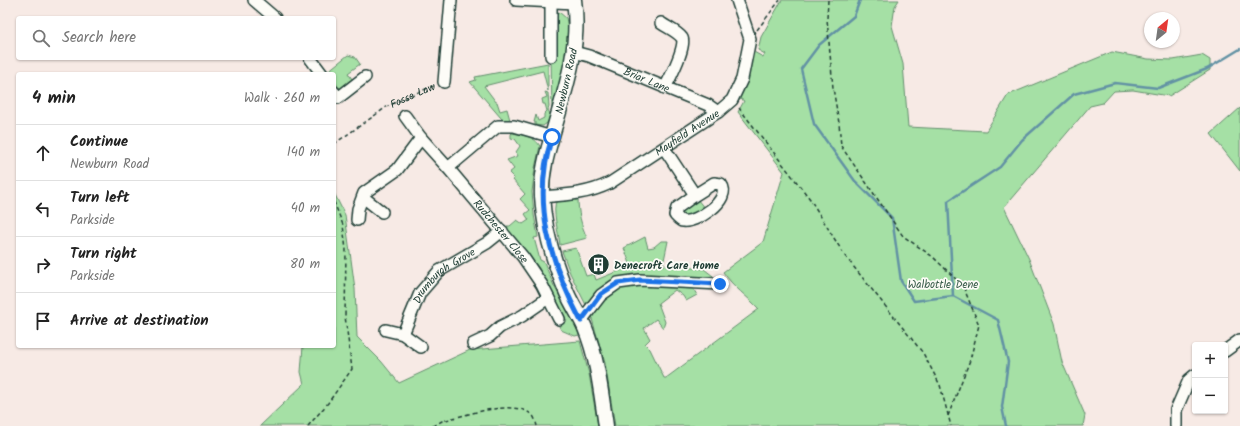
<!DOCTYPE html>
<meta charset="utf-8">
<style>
body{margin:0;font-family:Kalam,sans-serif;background:#f2f2f2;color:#222}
.controls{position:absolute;right:12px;bottom:12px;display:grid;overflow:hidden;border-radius:4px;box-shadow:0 1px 3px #0004}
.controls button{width:36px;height:36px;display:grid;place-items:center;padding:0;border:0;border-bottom:1px solid #e0e0e0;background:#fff;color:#222;font:20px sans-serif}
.compass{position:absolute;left:1144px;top:12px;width:36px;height:36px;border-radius:50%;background:#fff;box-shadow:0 1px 3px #0004;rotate:29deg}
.stop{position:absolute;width:12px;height:12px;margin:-9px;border:3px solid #1a73e8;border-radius:50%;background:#fff}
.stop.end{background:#1a73e8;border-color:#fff;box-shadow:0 1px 4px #0008}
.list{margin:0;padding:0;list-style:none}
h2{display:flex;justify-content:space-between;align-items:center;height:52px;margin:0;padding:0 16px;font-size:17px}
h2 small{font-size:13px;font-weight:400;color:#767676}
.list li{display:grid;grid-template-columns:26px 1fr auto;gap:12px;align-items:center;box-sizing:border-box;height:56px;padding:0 16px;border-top:1px solid #e0e0e0}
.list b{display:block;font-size:15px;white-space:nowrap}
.list p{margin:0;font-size:13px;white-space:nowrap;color:#767676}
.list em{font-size:13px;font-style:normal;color:#767676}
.icon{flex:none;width:22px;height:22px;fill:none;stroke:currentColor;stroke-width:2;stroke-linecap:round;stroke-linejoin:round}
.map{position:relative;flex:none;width:1240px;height:426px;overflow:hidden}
.search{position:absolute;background:#fff;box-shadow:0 1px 3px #0004;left:16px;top:16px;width:320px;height:44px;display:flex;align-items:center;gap:10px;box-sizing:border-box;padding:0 14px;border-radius:4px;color:#767676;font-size:15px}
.panel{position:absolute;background:#fff;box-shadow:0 1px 3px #0004;left:16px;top:72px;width:320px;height:276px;border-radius:4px}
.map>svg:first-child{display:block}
</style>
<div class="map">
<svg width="1240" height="426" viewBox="0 0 1240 426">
<rect width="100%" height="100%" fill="#f7eae5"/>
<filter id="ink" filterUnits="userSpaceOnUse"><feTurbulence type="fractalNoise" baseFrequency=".025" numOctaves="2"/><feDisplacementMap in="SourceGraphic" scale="8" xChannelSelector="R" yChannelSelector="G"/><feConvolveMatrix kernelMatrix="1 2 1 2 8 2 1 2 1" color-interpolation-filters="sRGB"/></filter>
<g filter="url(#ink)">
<!-- green -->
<g fill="#a5e0a5" stroke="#628e6c">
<path d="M782 0H899L895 6 892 26 903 64 908 127 986 131 1008 95 1112 52 1148 59 1173 60 1202 55 1210 60V70L1169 96 1133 90 1114 91 1103 103 1090 106 1004 207 1029 259 1054 324 1062 362 1085 415 1083 426H615L605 363 592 319 593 316 591 310 618 285H691L697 295 686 301 683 296 675 290 658 303 665 322 663 328 656 319 644 328 650 339 645 344 650 349 664 378H666L759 309C746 295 735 289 723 272L763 242 784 172 738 112 744 101 741 99 738 101H736C745 84 751 70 752 51L763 57 765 54 758 50 761 37Z"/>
<path d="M559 12 566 18C573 46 560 85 552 112L551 57 555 13Z"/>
<polygon points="348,55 355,57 360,64 348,73 352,79 352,81 341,90 334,81 334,74 330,74 328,71"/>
<polygon points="548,63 548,91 543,71 484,86 496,102 497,102 500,111 507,109 510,120 505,121 501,118 470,82 476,80 475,77"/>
<polygon points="545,92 548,93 549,107 548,110 551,116 547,123 543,126 535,125 535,122 534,122 536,115 538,121 544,118 544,114 547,111 545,104 543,104 542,99 547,97"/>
<polygon points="1240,108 1240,171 1211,134"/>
<path d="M512 133C523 135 534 136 540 146L535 168 532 192 534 215 538 237 534 238 540 260 544 262 554 286 574 321 579 335 575 336 561 330 559 326 567 321 539 273V268L528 255H524L521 250 522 247 506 230 508 228 507 226H510L517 220 523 224 529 220 525 214 530 210 520 199 525 194 513 180 514 178 509 173 514 169 507 160 518 156 516 152 520 146 515 139 511 138V134Z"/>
<polygon points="334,193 345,215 355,289 357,337 381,361 399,383 470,350 580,341 589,374 598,426 260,426 304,384 301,372 303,346 334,346"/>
<path d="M578 198C578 212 581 225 587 238L560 245C559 233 551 210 557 199Z"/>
<polygon points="697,199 705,209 697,214 684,216 681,214 681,210"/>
<polygon points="645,237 648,248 654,247 661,241 668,241 663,265 704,269 713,276 708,280 617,282 588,309 570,273 562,251 576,248 586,276 594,274 596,280 631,266 624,248"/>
</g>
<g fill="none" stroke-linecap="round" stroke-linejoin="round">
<!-- stream -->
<g stroke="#6292a4" stroke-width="2.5">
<polyline points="860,0 854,16 819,45 801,69 814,124 855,181 892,218 901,281 914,301 953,296 998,320 1008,362 1002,407 1006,426"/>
<polyline points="953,296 948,201 1000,167 1022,140 1074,94 1115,83 1158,88 1207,69 1240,49"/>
</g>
<defs>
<g id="minor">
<polyline points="254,0 275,18"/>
<polyline points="516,0 574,3"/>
<polyline points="551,0 551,56"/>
<path d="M661 23C668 28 678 32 682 38 687 45 669 80 665 88"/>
<path id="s2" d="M574 52 589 56 708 105 718 112"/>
<polyline points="310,58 322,74"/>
<polyline points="444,82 451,0"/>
<polyline points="334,92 338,98 365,77"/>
<path id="s3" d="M405 116 421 138 448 168 523 257 542 285 559 319"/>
<path d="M664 148 695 195 677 208 675 215C677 217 679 220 682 221 695 224 733 200 721 184L714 183 695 195"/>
<polyline points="448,168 498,126 514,126 552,137"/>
<polyline points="363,197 382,212"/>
<path id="s4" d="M542 197C566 195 588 194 610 183L718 112 732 100 742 79 750 39 737 0"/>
<polyline points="357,220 358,209 364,193 397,170 421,138"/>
<polyline points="581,321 601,295 618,283 640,280 720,284"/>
<polyline points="386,330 403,334 421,347"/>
<path id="s5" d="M403 334 420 293 439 271 487 243 502 231"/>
<polyline points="473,344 490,336 500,327 522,316 548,298"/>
<polyline points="1225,351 1240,340"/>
<polyline points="1176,426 1176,410 1189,380 1195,375"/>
</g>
<path id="major" d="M574 0C580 42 568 82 556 122 549 147 541 170 542 196 544 230 554 263 567 293 572 305 580 316 585 328 598 359 601 393 606 426"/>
</defs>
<!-- minor casing -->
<use href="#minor" stroke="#1f3d34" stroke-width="14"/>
<!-- major casing -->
<use href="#major" stroke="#1f3d34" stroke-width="17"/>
<!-- path -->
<g stroke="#1f3d34" stroke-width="1.5" stroke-dasharray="4 3" stroke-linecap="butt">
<polyline points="828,0 827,19 833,88 839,123 841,146 903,236 933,257 963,286 979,325 970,360 948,416"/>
<polyline points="757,30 780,0"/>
<polyline points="739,108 810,199 845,256 923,353 940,385 951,426"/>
<path id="s1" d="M334 144 388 106 416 93 436 85"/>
<polyline points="308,426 328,403 352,369 345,316 346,250 343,225 334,202"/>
<path d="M433 426 442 421C463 416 514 398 532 415 535 417 536 423 537 426"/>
</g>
<!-- minor -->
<use href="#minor" stroke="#fdfcf7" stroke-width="11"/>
<!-- major -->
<use href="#major" stroke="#fdfcf7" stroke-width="14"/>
</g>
</g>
<g fill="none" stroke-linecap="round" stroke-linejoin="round" filter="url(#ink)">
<!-- route -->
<path stroke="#1a73e8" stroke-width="5" d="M552 137C531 202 550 262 581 321L601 294 618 283 640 280 720 284"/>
</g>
<!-- icons -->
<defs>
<symbol id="building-disc" viewBox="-11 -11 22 22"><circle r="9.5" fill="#1f3d34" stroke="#fdfcf7"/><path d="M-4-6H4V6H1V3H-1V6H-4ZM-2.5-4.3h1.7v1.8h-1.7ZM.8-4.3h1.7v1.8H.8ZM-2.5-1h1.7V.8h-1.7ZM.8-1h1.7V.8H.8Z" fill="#fff"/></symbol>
</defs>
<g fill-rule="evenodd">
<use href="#building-disc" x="586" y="252" width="25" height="25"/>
</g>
<g text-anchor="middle" stroke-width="3.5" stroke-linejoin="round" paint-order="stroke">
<!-- street labels -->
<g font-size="11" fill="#1f3d34" stroke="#fdfcf7">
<text dy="4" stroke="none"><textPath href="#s2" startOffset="78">Briar Lane</textPath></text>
<text transform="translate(566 81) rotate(-77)" y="4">Newburn Road</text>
<text dy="4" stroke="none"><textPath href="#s1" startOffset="93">Fosse Law</textPath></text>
<text dy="4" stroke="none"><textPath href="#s4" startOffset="162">Mayfield Avenue</textPath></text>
<text dy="4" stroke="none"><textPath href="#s3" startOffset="150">Rudchester Close</textPath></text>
<text dy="4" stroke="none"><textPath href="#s5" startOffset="74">Drumburgh Grove</textPath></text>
</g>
<!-- poi labels -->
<g font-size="11" font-weight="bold" fill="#1f3d34" stroke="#fdfcf7" text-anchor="start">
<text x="614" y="269">Denecroft Care Home</text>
</g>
<!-- park labels -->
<g font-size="11" fill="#3a5e4b" stroke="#fdfcf7">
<text x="943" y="288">Walbottle Dene</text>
</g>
</g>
</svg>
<div class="controls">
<button>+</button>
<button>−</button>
</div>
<svg class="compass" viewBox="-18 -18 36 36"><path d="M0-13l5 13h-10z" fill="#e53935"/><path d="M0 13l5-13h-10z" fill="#767676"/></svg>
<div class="stop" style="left:552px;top:137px"></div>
<div class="stop end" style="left:720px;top:284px"></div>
<div class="search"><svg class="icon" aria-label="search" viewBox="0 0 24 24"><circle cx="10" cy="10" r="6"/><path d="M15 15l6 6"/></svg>Search here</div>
<section class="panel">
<h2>4 min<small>Walk · 260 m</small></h2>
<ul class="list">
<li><svg class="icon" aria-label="ahead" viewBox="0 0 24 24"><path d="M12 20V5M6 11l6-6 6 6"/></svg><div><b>Continue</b><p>Newburn Road</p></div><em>140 m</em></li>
<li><svg class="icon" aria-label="left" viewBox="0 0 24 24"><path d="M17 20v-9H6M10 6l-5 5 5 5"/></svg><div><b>Turn left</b><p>Parkside</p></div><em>40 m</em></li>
<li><svg class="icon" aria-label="right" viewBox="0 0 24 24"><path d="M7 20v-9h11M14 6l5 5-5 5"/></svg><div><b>Turn right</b><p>Parkside</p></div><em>80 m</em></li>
<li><svg class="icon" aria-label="arrive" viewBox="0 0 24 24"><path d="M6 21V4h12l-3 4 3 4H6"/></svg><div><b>Arrive at destination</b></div></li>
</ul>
</section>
</div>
